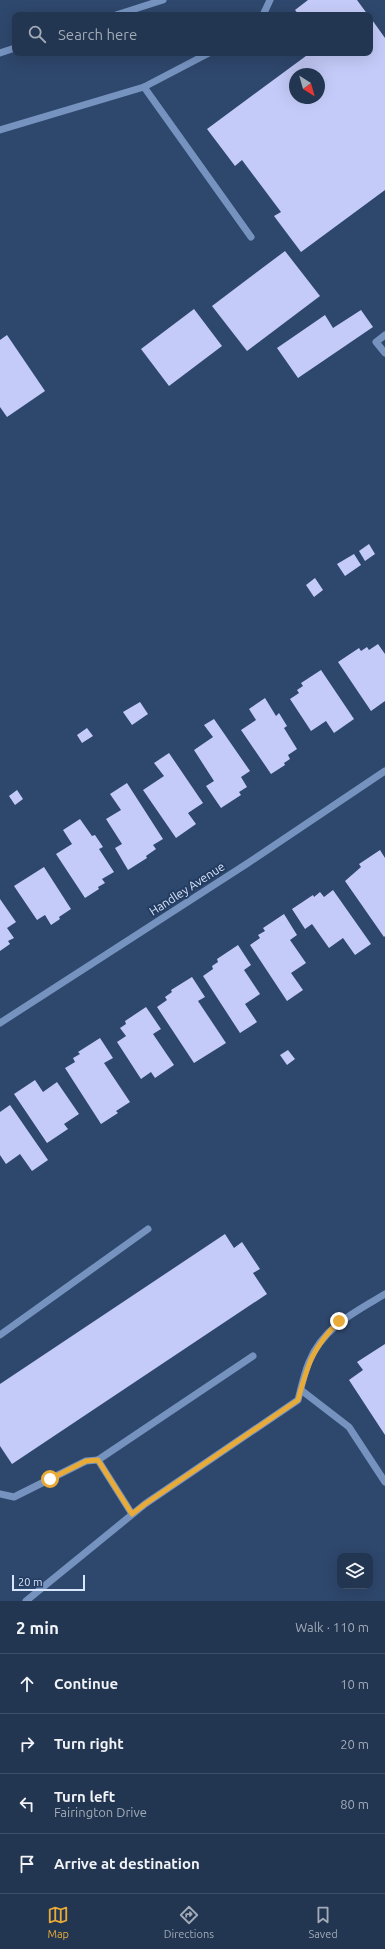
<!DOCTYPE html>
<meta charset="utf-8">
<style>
body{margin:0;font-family:Ubuntu,sans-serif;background:#2a3d58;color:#f1f3f6}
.controls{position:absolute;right:12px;bottom:12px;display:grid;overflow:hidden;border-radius:8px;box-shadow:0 4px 16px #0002}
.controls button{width:36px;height:36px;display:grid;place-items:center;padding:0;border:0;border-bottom:1px solid #3f5068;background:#223551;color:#f1f3f6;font:20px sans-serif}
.compass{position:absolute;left:289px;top:68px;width:36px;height:36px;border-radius:50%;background:#223551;box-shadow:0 4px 16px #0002;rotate:143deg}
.scale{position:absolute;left:12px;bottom:10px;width:73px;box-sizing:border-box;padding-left:4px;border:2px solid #d7e6fd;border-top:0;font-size:11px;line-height:14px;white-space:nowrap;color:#d7e6fd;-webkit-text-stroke:3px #243c61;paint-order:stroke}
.stop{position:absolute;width:12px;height:12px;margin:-9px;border:3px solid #e9ab38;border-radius:50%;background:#fff}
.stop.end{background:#e9ab38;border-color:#fff;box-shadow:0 1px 4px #0008}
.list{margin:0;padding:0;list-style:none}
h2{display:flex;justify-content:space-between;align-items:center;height:52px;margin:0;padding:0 16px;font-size:17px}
h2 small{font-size:13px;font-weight:400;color:#a2abb7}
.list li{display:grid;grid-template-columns:26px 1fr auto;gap:12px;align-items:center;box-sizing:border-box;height:60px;padding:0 16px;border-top:1px solid #3f5068}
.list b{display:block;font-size:15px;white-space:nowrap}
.list p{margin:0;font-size:13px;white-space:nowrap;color:#a2abb7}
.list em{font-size:13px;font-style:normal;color:#a2abb7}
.icon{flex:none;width:22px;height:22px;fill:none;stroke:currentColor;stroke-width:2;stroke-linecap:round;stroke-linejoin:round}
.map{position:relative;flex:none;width:385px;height:1601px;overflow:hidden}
.search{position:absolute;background:#223551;box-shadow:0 4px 16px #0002;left:12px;right:12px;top:12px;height:44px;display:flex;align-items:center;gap:10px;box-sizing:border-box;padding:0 14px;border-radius:8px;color:#a2abb7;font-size:15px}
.sheet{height:292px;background:#223551}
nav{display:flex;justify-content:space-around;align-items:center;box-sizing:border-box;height:56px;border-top:1px solid #3f5068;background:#223551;font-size:11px;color:#a2abb7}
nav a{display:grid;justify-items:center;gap:2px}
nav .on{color:#e9ab38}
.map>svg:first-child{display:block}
</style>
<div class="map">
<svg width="385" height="1601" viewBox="0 0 385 1601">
<rect width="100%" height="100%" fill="#2e476c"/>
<!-- building -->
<g fill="#c4cbf8" fill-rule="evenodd">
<polygon points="308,0 357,0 368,15 299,15 295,10"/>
<path d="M370 17 385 38V190L301 252 274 216 281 212 242 160 235 166 207 129 310 53H370ZM295 74H319V98H295Z"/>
<polygon points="285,251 320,296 247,351 212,306"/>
<polygon points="194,309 222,346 169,386 141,349"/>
<polygon points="361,310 373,327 298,378 277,348 325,315 333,328"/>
<polygon points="7,335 45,391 7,417 0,407 0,340"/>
<polygon points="369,544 375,554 365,561 359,551"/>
<polygon points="354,554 361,565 345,576 337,564"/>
<polygon points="315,578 323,590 314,597 306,585"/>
<polygon points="378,644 385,654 385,701 371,711 338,662 359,648 361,651 367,647 369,650"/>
<polygon points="321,670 354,719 334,733 326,721 311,731 290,699 299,693 297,690 303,686 301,683"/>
<polygon points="265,698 276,716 279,713 287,726 284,728 297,749 288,755 290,759 284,763 285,765 271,774 241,730 256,720 249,709"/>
<polygon points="140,702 148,714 132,725 123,712"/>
<polygon points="214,719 250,771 241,777 247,787 239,792 241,795 221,808 206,786 214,781 194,750 213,737 204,725"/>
<polygon points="87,728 93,736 82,743 77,735"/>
<polygon points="169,753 203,803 188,813 196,824 176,838 143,790 164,776 154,763"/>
<polygon points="127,783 163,839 153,845 156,849 146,856 147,858 128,870 115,848 122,844 106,819 121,810 110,794"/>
<polygon points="17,790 23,799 15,805 9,796"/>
<polygon points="80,819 92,836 95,835 103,847 99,849 114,872 102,879 105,883 98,887 99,889 85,898 56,854 72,844 63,830"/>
<polygon points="380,850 385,858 385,936 384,937 345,881 361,867 359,864"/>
<polygon points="44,867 71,909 59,917 60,919 51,925 45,915 37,920 14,886"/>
<polygon points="333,890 371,944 355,955 343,938 329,948 312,924 305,929 292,909 313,895 314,897 320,892 324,897"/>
<polygon points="0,899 16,922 7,928 14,938 8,941 10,944 0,951"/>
<polygon points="284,914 297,935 290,940 306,963 291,973 303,990 287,1001 250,945 260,938 258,935 265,931 263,928"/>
<polygon points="238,945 251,965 244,970 260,994 245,1004 257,1022 240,1033 203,976 213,969 212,966 218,962 217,959"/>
<polygon points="192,977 205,997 198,1001 226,1043 194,1063 157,1007 167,1000 165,997 172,992 171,990"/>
<polygon points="146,1007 161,1029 153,1034 174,1065 155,1078 151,1072 141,1079 117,1042 126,1036 120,1028 126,1024 125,1021"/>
<polygon points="100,1038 113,1058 104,1063 130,1102 116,1111 118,1113 101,1124 65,1068 75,1062 73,1058 80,1054 78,1052"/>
<polygon points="288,1050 295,1059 287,1065 280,1055"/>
<polygon points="35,1080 43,1092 57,1082 79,1114 64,1124 68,1129 47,1143 14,1094"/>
<polygon points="10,1105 48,1160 32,1171 20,1154 6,1164 0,1155 0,1112"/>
<polygon points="225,1234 234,1248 242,1242 260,1269 253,1273 267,1294 12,1464 0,1446 0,1384"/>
<polygon points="385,1344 385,1435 349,1380 363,1370 357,1362"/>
</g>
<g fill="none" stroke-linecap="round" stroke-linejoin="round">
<!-- minor -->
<g stroke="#7693c0" stroke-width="7">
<polyline points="116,15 163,0"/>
<polyline points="263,15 270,0"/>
<polyline points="0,53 15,48"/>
<polyline points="144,87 251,237"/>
<polyline points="0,130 144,87 209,53"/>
<polyline points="385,335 376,342 385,353"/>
<polyline points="0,1023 248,863 385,771"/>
<polyline points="0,1335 148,1229"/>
<polyline points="301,1390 349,1427 385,1482"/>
<polyline points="98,1460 253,1356"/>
<polyline points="0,1494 14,1497 86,1461 98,1460 132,1514"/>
<path d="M26 1601 145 1504 298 1400C301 1388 304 1374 309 1362 323 1327 355 1312 385 1294"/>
</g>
</g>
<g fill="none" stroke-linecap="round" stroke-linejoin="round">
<!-- route -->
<path stroke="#e9ab38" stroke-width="5" d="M50 1479 86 1461 98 1460 132 1514 145 1504 298 1400C308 1363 312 1349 339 1321"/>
</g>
<g text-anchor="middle" stroke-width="4" stroke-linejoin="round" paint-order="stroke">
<!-- street labels -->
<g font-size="12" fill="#d7e6fd" stroke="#243c61">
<text transform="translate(187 889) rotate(-33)" y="4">Handley Avenue</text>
</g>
</g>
</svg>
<div class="controls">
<button><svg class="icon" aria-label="layers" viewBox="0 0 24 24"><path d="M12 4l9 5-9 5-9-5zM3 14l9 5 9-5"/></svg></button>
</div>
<svg class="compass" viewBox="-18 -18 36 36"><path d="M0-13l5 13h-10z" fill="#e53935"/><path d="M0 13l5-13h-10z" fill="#a2abb7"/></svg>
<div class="scale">20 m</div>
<div class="stop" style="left:50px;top:1479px"></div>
<div class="stop end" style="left:339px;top:1321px"></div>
<div class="search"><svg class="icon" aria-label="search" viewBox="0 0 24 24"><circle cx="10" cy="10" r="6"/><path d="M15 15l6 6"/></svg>Search here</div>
</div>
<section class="sheet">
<h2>2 min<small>Walk · 110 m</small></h2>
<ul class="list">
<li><svg class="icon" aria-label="ahead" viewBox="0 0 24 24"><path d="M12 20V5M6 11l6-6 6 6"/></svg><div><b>Continue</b></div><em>10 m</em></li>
<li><svg class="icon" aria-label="right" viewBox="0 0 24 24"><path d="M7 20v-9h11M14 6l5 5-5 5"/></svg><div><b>Turn right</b></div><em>20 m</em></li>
<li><svg class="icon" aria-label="left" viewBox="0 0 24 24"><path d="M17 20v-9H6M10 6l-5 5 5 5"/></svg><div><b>Turn left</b><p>Fairington Drive</p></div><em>80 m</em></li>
<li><svg class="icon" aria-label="arrive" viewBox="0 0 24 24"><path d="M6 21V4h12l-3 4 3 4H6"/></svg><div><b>Arrive at destination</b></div></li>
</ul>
</section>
<nav>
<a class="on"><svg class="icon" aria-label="map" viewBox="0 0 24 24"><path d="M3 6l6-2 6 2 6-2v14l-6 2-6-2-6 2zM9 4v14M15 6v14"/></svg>Map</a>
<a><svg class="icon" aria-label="directions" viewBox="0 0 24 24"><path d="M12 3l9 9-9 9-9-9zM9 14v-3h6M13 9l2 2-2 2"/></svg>Directions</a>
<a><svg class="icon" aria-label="saved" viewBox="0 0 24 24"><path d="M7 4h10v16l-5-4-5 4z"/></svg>Saved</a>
</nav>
